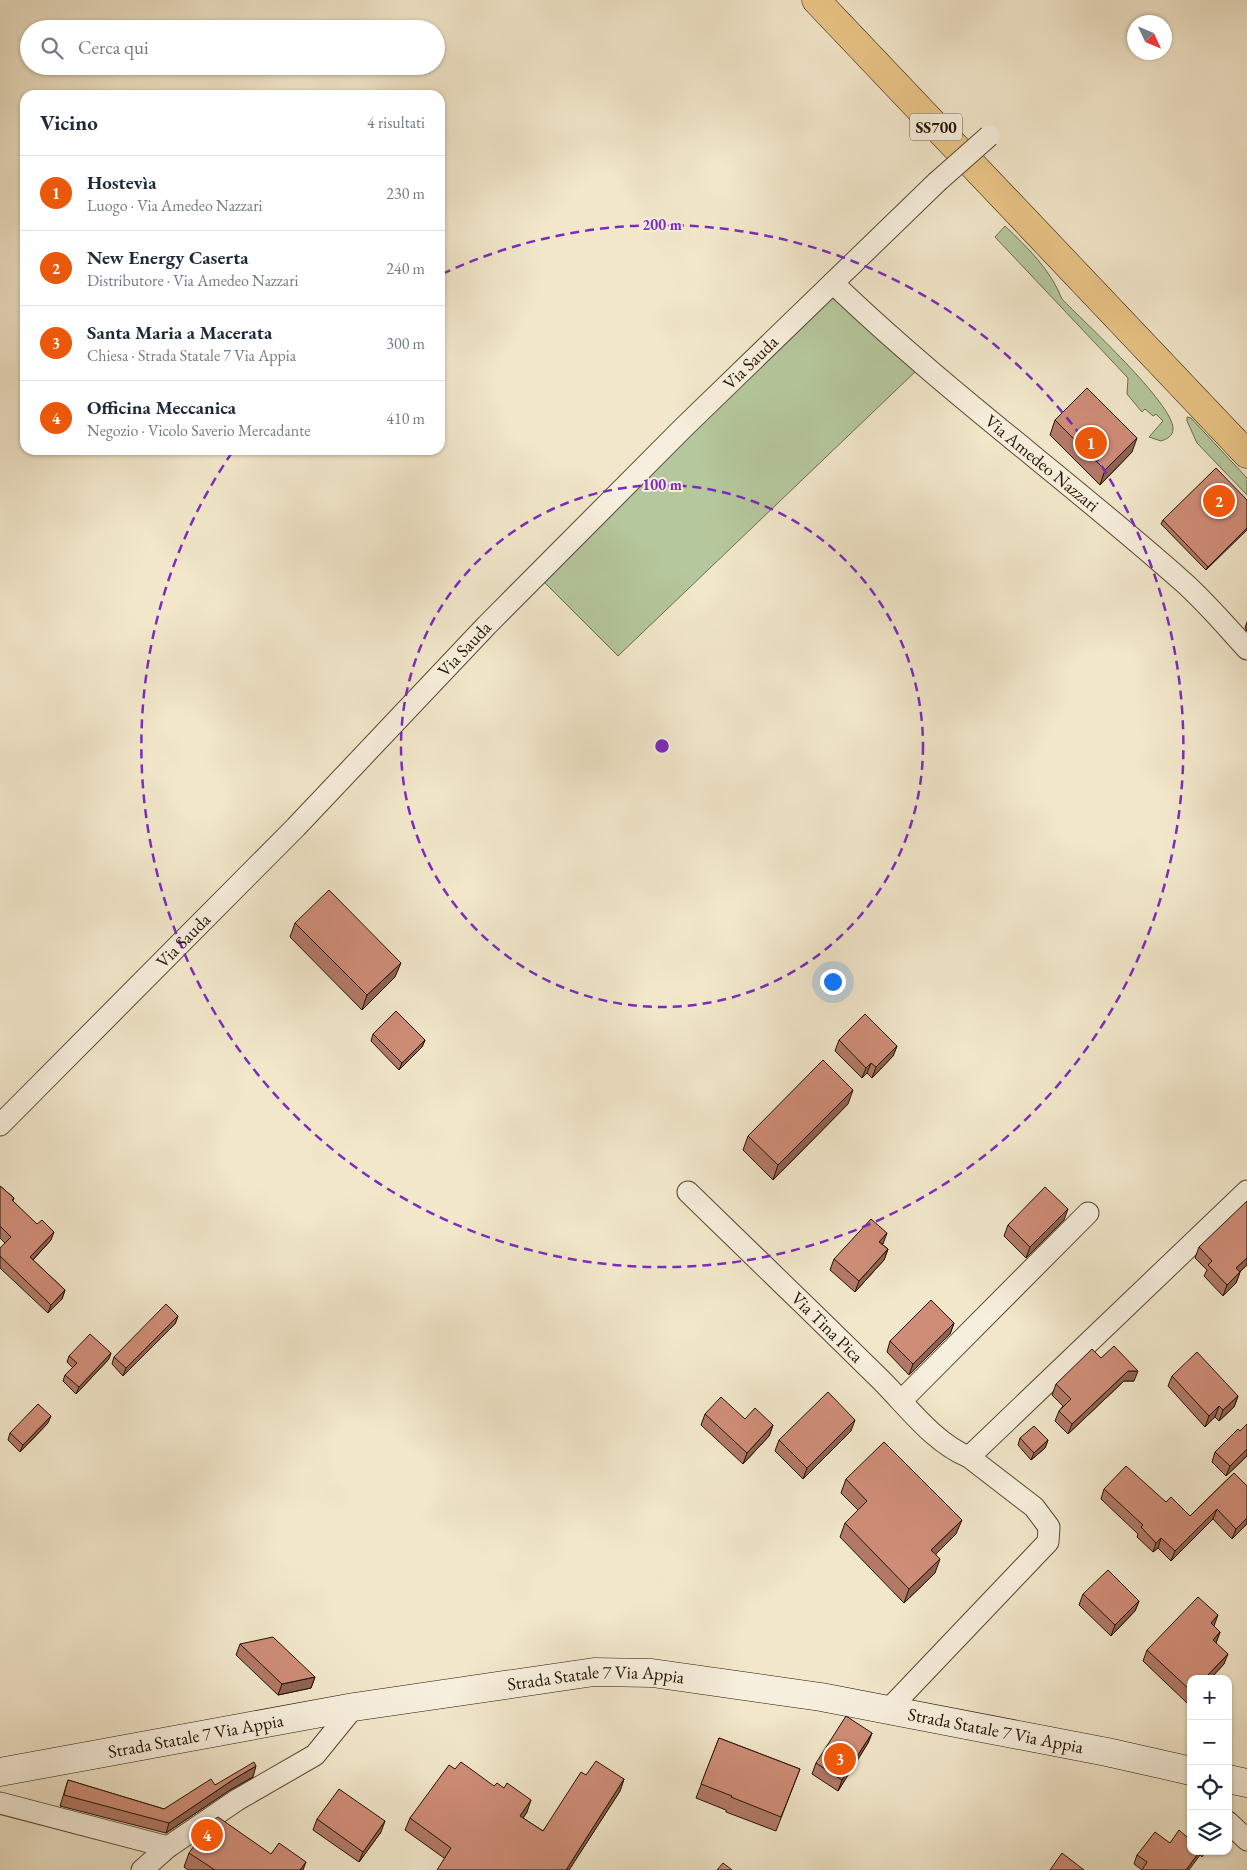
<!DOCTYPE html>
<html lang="it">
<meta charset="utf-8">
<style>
body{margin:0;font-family:"EB Garamond",serif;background:#f2f2f3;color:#1f2937}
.controls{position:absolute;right:15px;bottom:15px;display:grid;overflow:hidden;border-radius:10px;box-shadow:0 1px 4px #0004}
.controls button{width:45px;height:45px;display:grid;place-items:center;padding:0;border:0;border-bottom:1px solid #e0e1e3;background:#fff;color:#1f2937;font:25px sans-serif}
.compass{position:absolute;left:1127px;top:15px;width:45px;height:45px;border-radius:50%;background:#fff;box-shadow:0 1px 4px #0004;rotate:134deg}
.you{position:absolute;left:832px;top:981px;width:18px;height:18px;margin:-12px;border:4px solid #fff;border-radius:50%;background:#1a73e8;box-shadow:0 0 0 8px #1a73e833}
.badge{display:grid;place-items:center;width:32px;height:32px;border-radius:50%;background:#ea580c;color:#fff;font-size:16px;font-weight:700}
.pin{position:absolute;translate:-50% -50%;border:2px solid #fff;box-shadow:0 1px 5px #0006}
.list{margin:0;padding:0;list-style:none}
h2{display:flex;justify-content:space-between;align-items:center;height:65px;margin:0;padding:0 20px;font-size:21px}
h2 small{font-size:16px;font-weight:400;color:#747a83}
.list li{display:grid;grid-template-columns:32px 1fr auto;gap:15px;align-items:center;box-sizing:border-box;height:75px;padding:0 20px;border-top:1px solid #e0e1e3}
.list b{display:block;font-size:19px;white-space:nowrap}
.list p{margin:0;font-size:16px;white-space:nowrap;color:#747a83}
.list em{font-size:16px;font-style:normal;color:#747a83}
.icon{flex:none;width:28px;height:28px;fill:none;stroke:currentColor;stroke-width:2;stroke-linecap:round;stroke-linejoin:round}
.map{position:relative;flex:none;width:1247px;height:1870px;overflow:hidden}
.search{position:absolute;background:#fff;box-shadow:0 1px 4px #0004;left:20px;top:20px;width:425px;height:55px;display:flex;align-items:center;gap:12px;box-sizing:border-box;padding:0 18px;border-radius:28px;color:#747a83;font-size:19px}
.panel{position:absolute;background:#fff;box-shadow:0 1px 4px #0004;left:20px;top:90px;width:425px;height:365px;border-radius:15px}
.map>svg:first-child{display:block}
</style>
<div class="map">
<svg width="1247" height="1870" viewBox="0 0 1247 1870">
<rect width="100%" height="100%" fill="#f2e7cb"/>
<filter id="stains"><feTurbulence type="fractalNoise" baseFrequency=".004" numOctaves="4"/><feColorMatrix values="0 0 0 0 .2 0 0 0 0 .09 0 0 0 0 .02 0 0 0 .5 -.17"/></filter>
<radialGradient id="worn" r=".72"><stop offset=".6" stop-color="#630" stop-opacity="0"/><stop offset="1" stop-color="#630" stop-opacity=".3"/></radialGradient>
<!-- green -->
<g fill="#b5c79c" stroke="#6c6d4e">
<path d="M1005 226C1028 248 1050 269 1062 299 1082 320 1174 404 1173 429 1173 436 1167 439 1161 441L1149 437 1163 421 1156 414 1153 416 1145 409 1142 412 1127 394 1128 378 995 237Z"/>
<polygon points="826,298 835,299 917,370 618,656 540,578"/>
<polygon points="1187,417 1191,418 1247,478 1247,495 1197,443 1187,421"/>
</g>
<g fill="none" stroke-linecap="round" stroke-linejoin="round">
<defs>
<g id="street">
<path id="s1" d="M833 283C943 389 1067 479 1181 580 1205 601 1226 626 1247 649"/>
<path id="s2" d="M0 1125 296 827 487 625 683 428 937 182"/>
<path id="s3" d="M688 1192C752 1254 817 1317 881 1380 907 1406 935 1444 969 1457"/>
<polyline points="902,1400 1088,1213"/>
<polyline points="888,1710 1048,1542 1049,1527 1034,1507 969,1457 1247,1191"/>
<polyline points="0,1803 168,1847"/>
<polyline points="1228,1822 1247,1840"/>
<polyline points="142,1870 168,1847 237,1800 315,1755 354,1707"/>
</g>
<g id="secondary">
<path id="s4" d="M0 1772 354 1707 594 1672 652 1673 821 1697 1107 1752 1191 1771"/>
<polyline points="1228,1779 1247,1783"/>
</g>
<polyline id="highway" points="816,0 1247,454"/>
</defs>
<!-- street casing -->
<use href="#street" stroke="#584833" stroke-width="23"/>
<!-- secondary casing -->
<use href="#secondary" stroke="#241300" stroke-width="29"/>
<!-- highway casing -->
<use href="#highway" stroke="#241300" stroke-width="29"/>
<!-- street -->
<use href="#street" stroke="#f7efdd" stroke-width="21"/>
<!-- secondary -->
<use href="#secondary" stroke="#f7efdd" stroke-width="28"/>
<!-- highway -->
<use href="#highway" stroke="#e9c486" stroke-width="28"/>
<defs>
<polyline id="street-bridge" points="937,182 989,136"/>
</defs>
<!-- street-bridge casing -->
<use href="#street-bridge" stroke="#584833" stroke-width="23" stroke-linecap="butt"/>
<!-- street-bridge -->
<use href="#street-bridge" stroke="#f7efdd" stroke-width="21"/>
</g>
<!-- wall -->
<g fill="#b27967" stroke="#241300">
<polygon points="1055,420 1132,452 1100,485 1050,435"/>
<polygon points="1247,500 1206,570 1161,524 1163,520"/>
<polygon points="1247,622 1247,631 1245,628"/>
<polygon points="295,923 395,977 362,1010 290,937"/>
<polygon points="373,1034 425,1040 422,1047 399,1070 371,1041"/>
<polygon points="839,1040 897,1046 893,1056 872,1078 867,1073 862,1078 835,1051"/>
<polygon points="848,1104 773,1180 743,1150 748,1136"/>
<polygon points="0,1186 14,1198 13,1201 51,1240 33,1260 65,1290 62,1299 48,1313 0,1268 0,1248 5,1243 0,1238"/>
<polygon points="1064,1220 1026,1258 1004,1236 1008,1225"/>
<polygon points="882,1244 888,1249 884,1260 855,1292 830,1270 834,1259"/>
<polygon points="1199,1247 1247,1265 1240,1272 1236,1283 1223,1296 1204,1276 1207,1270 1195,1258"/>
<polygon points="178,1316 175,1324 123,1376 112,1364 114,1357"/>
<polygon points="954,1323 950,1334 909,1375 887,1352 890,1341"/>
<polygon points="69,1356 109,1359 76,1394 63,1381 65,1375 73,1368 67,1362"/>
<polygon points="1101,1358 1134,1381 1124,1381 1068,1434 1055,1421 1059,1411 1063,1406 1052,1395 1056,1384"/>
<polygon points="1172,1376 1238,1396 1234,1407 1219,1421 1215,1417 1205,1427 1168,1386"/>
<polygon points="705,1414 745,1419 773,1425 769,1436 743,1464 701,1425"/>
<polygon points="48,1423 20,1452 8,1440 10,1433"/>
<polygon points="1247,1424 1247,1456 1226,1476 1212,1462 1215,1452 1240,1431"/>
<polygon points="851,1431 803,1479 775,1451 779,1440"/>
<polygon points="1020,1438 1048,1440 1045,1448 1031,1460 1018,1445"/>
<polygon points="1234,1473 1247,1524 1232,1539 1213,1519 1171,1561 1158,1548 1153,1552 1137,1537 1138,1534 1101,1499 1104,1489 1166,1502 1190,1516"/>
<polygon points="846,1479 956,1534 936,1554 935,1573 904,1603 840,1537 845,1523 858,1510 841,1493"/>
<polygon points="1083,1594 1139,1601 1135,1611 1111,1636 1079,1605"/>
<polygon points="1214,1626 1220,1632 1216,1643 1224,1664 1210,1679 1191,1679 1191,1699 1187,1703 1143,1661 1147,1650"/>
<polygon points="240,1644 315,1677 311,1688 278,1695 236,1655"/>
<polygon points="872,1733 868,1743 838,1791 812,1774 816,1763"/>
<polygon points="719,1738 800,1769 776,1831 726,1812 726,1810 696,1798"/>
<polygon points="455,1769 527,1812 523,1818 543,1831 586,1775 624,1779 620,1791 569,1870 444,1858 405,1830 410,1818"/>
<polygon points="253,1777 230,1790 166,1833 60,1806 68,1780 164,1809 215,1785"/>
<polygon points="317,1819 381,1832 359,1862 313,1830"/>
<polygon points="1170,1843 1191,1851 1206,1851 1202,1857 1200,1855 1142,1870 1134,1864 1137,1855"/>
<polygon points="189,1853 303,1870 188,1870 184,1867"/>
</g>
<!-- shaded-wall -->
<g fill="#916354" stroke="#241300">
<polygon points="1137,438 1132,452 1100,485 1105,470"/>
<polygon points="1247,528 1247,530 1206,570 1208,567"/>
<polygon points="401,963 395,977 362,1010 367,995"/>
<polygon points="425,1040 422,1047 399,1070 402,1063"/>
<polygon points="897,1046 893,1056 872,1078 876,1067"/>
<polygon points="871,1063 867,1073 862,1078 866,1068"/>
<polygon points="853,1090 848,1104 773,1180 778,1165"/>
<polygon points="1068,1209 1064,1220 1026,1258 1030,1247"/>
<polygon points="54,1232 51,1240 27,1266 30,1257"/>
<polygon points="887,1233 883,1244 879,1242"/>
<polygon points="888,1249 884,1260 855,1292 859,1281"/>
<polygon points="1247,1258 1247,1265 1232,1279 1236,1268"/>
<polygon points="1240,1272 1236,1283 1223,1296 1227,1285"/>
<polygon points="65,1290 62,1299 48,1313 51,1305"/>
<polygon points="178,1316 175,1324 123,1376 126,1368"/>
<polygon points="954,1323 950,1334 909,1375 913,1364"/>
<polygon points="111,1353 109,1359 76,1394 79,1387"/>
<polygon points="1128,1371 1138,1371 1134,1381 1124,1381 1068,1434 1072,1424"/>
<polygon points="1238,1396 1234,1407 1219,1421 1223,1410"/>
<polygon points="1219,1406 1215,1417 1205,1427 1209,1416"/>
<polygon points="51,1416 48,1423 20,1452 23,1445"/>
<polygon points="855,1420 851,1431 803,1479 807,1468"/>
<polygon points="773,1425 769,1436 743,1464 747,1453"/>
<polygon points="1048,1440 1045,1448 1031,1460 1034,1453"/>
<polygon points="1247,1449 1247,1456 1226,1476 1230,1466"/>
<polygon points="1217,1509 1213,1519 1171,1561 1175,1551"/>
<polygon points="1247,1518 1247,1524 1232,1539 1236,1529"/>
<polygon points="962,1520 956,1534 926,1564 931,1550"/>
<polygon points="1161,1538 1158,1548 1153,1552 1156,1543"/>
<polygon points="940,1559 935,1573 904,1603 909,1589"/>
<polygon points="1139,1601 1135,1611 1111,1636 1115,1625"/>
<polygon points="1218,1615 1214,1626 1211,1623"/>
<polygon points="1220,1632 1216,1643 1213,1640"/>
<polygon points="1228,1654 1224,1664 1210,1679 1204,1679"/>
<polygon points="315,1677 311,1688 278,1695 282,1684"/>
<polygon points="1191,1693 1191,1699 1187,1703"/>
<polygon points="872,1733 868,1743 838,1791 842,1780"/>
<polygon points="256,1766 253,1777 230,1790 166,1833 169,1823 234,1779"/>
<polygon points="624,1779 620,1791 569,1870 566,1870"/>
<polygon points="531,1800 527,1812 516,1828 520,1816"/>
<polygon points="385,1821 381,1832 359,1862 363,1852"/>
<polygon points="1200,1851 1202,1851 1200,1855 1189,1870 1186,1870"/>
<polygon points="306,1862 303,1870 300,1870"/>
</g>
<!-- building -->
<g fill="#cf8d78" stroke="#241300">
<polygon points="1087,388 1137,438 1105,470 1055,420"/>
<polygon points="1216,468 1247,500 1247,528 1208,567 1163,520"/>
<polygon points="329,890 401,963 367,995 295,923"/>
<polygon points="396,1011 425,1040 402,1063 373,1034"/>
<polygon points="865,1014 897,1046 876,1067 871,1063 866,1068 839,1040"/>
<polygon points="823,1060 853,1090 778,1165 748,1136"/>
<polygon points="0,1186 14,1198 12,1200 37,1224 42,1220 54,1232 30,1257 65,1290 51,1305 0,1256 0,1248 11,1237 0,1226"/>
<polygon points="1045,1187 1068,1209 1030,1247 1008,1225"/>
<polygon points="1247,1201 1247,1258 1236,1268 1240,1272 1227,1285 1208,1265 1212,1261 1199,1247"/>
<polygon points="871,1219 887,1233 879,1242 888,1249 859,1281 834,1259"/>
<polygon points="931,1300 954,1323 913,1364 890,1341"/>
<polygon points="166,1304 178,1316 126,1368 114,1357"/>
<polygon points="90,1334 111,1353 79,1387 65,1375 77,1363 69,1356"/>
<polygon points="1114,1346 1138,1371 1128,1371 1072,1424 1059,1411 1071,1399 1056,1384 1092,1349 1101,1358"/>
<polygon points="1197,1352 1238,1396 1223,1410 1219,1406 1209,1416 1172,1376"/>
<polygon points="828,1392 855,1420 807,1468 779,1440"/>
<polygon points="721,1397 745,1419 755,1408 773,1425 747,1453 705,1414"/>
<polygon points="38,1404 51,1416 23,1445 10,1433"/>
<polygon points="1247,1424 1247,1449 1230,1466 1215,1452 1238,1429 1240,1431"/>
<polygon points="1034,1426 1048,1440 1034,1453 1020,1438"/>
<polygon points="884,1442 962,1520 931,1550 940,1559 909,1589 845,1523 867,1501 846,1479"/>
<polygon points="1126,1466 1166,1502 1171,1497 1190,1516 1234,1473 1247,1486 1247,1518 1236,1529 1217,1509 1175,1551 1161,1538 1156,1543 1141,1527 1143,1525 1104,1489"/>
<polygon points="1108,1570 1139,1601 1115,1625 1083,1594"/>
<polygon points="1198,1597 1218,1615 1211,1623 1220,1632 1213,1640 1228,1654 1204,1679 1191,1679 1191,1691 1147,1650"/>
<polygon points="273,1637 315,1677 282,1684 240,1644"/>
<polygon points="846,1716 872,1733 842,1780 816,1763"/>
<polygon points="719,1738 800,1769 781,1817 731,1797 732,1796 701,1784"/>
<polygon points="596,1761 624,1779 566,1870 437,1870 451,1848 410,1818 449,1765 455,1769 461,1762 494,1786 497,1783 504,1788 507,1783 531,1800 520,1816 543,1831 581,1772 586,1775"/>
<polygon points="254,1762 256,1766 234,1779 169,1823 64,1795 68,1780 164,1809 211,1779 215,1785"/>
<polygon points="339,1789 385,1821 363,1852 317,1819"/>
<polygon points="218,1817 271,1854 279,1843 306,1862 300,1870 215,1870 189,1853 211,1822"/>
<polygon points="1179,1830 1187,1837 1191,1832 1191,1851 1200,1851 1186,1870 1142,1870 1147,1862 1137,1855 1155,1832 1170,1843"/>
<polygon points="1062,1853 1084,1870 1050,1870"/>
<polygon points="723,1863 732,1870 717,1870"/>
</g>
<!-- distance rings -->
<g fill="none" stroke="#7b2cbf" stroke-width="2.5" stroke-dasharray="9 6">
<circle cx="662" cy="746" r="261"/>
<path d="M442 274A521 521 0 1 1 233 451"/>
</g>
<g text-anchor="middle" stroke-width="4" stroke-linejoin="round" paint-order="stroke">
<!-- shield labels -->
<rect fill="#f7efdd" stroke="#635542" stroke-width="1" x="910" y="113.5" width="52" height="27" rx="4"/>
<g font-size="16" font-weight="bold" fill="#241300">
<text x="936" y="133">SS700</text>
</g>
<!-- street labels -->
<g font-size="18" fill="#241300" stroke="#f7efdd">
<text dy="6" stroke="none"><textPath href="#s2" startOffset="1070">Via Sauda</textPath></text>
<text dy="6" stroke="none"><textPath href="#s1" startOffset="276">Via Amedeo Nazzari</textPath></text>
<text dy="6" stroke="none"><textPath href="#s2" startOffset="665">Via Sauda</textPath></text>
<text dy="6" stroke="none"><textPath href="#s2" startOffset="260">Via Sauda</textPath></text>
<text dy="6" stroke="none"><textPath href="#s3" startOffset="194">Via Tina Pica</textPath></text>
<text dy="6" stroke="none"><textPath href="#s4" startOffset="604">Strada Statale 7 Via Appia</textPath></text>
<text dy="6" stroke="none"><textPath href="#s4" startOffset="1009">Strada Statale 7 Via Appia</textPath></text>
<text dy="6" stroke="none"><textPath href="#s4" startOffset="199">Strada Statale 7 Via Appia</textPath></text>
</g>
</g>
<circle cx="662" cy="746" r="8" fill="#7b2cbf" stroke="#f7efdd" stroke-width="2.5"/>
<g font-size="15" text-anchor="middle" font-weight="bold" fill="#7b2cbf" stroke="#f7efdd" stroke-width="4" stroke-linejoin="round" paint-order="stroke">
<text x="662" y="230">200 m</text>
<text x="662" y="490">100 m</text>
</g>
<rect width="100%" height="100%" filter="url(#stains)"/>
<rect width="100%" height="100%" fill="url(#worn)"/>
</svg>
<div class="controls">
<button>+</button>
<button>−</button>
<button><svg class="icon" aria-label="locate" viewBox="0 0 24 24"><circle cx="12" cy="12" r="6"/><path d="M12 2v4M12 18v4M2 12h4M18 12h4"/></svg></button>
<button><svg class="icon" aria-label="layers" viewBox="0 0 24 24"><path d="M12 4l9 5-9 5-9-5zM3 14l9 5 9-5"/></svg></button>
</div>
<svg class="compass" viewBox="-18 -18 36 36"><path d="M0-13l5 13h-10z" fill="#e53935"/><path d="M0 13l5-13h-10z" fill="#747a83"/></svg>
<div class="you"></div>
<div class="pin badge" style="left:1091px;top:443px">1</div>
<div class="pin badge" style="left:1219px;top:501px">2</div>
<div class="pin badge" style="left:840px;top:1759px">3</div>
<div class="pin badge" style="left:207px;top:1835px">4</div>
<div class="search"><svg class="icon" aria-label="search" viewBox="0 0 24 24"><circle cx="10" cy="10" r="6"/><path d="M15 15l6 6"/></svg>Cerca qui</div>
<section class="panel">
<h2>Vicino<small>4 risultati</small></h2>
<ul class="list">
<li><span class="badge">1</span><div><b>Hostevìa</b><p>Luogo · Via Amedeo Nazzari</p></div><em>230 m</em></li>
<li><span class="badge">2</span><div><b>New Energy Caserta</b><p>Distributore · Via Amedeo Nazzari</p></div><em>240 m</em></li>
<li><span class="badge">3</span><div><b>Santa Maria a Macerata</b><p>Chiesa · Strada Statale 7 Via Appia</p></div><em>300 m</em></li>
<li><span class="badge">4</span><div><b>Officina Meccanica</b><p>Negozio · Vicolo Saverio Mercadante</p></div><em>410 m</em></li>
</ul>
</section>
</div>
